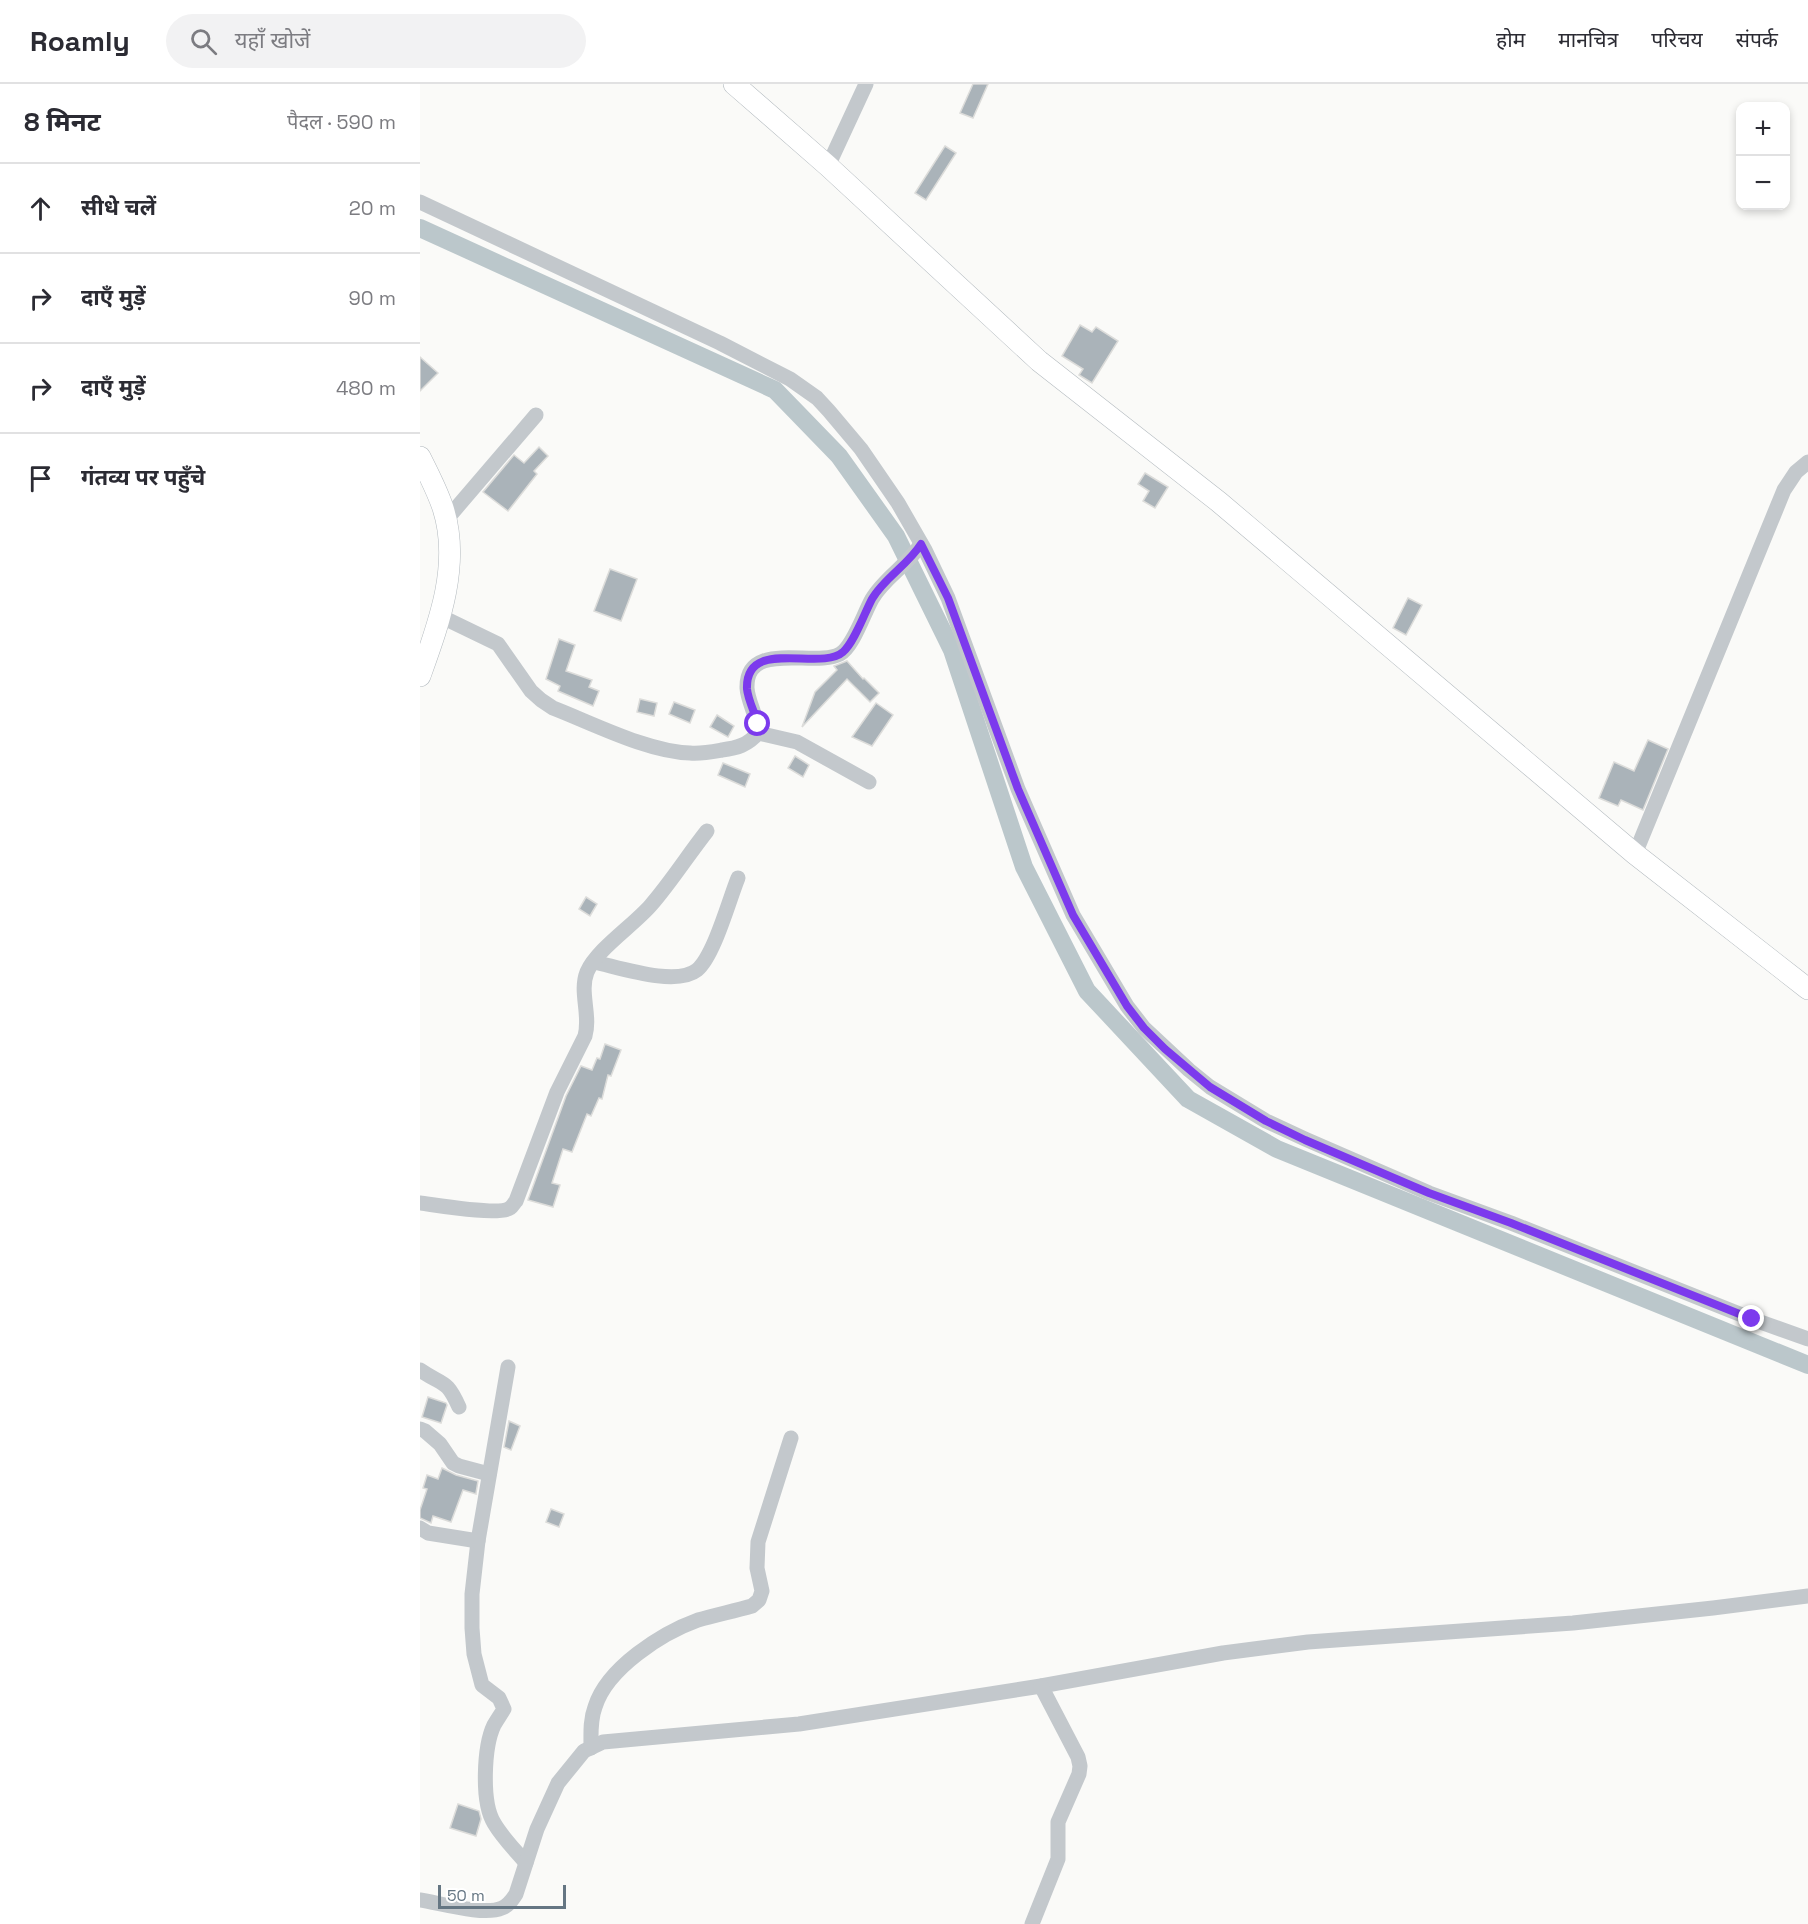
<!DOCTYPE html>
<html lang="hi">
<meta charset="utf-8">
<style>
body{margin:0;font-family:"Space Grotesk","Noto Sans Devanagari",sans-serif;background:#f2f2f3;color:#2b2b33}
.controls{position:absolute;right:18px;top:18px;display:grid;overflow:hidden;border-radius:12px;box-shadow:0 3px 9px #0003}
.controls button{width:54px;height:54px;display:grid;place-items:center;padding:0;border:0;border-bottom:2px solid #e1e1e2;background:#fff;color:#2b2b33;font:30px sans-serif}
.scale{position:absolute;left:18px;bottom:15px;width:128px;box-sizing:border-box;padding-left:6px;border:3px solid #657683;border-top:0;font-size:16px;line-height:21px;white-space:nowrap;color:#657683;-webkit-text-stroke:4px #fff;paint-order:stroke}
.stop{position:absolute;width:18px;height:18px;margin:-14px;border:4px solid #7c3aed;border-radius:50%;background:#fff}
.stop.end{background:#7c3aed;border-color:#fff;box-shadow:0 2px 6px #0008}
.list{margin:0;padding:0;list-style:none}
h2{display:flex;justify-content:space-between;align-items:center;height:78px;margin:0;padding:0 24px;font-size:26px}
h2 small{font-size:20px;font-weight:400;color:#7c7c81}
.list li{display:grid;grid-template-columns:39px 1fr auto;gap:18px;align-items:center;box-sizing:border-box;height:90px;padding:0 24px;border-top:2px solid #e1e1e2}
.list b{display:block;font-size:22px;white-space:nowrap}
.list em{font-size:20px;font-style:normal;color:#7c7c81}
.icon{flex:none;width:33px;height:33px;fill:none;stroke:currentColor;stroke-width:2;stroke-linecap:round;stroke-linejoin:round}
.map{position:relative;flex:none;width:1388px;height:1840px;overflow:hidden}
header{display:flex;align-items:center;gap:36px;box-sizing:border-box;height:84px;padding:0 30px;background:#fff;border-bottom:2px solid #e1e1e2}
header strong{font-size:28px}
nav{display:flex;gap:33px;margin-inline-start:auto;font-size:21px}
.search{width:420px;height:54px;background:#f2f2f3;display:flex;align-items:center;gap:15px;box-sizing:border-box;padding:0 21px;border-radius:33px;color:#7c7c81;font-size:22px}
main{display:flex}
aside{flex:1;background:#fff}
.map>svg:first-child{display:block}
</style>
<header>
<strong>Roamly</strong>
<div class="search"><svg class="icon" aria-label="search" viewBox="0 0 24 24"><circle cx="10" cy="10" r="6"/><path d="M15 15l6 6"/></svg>यहाँ खोजें</div>
<nav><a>होम</a><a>मानचित्र</a><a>परिचय</a><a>संपर्क</a></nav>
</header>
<main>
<aside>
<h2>8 मिनट<small>पैदल · 590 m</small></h2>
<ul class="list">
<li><svg class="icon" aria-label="ahead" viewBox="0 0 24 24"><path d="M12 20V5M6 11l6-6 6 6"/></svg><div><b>सीधे चलें</b></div><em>20 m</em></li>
<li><svg class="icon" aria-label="right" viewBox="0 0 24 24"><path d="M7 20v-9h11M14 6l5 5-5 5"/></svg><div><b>दाएँ मुड़ें</b></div><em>90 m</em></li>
<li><svg class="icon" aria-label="right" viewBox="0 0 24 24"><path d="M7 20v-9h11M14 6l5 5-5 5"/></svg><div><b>दाएँ मुड़ें</b></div><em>480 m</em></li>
<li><svg class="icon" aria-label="arrive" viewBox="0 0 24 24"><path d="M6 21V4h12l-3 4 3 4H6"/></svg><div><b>गंतव्य पर पहुँचे</b></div></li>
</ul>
</aside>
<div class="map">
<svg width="1388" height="1840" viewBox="0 0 1388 1840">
<rect width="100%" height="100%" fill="#fafaf8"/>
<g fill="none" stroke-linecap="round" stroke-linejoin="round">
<!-- canal -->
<polyline stroke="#bbc7cb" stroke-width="18" points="0,144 355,306 419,372 476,452 532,566 604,783 667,907 768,1015 857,1065 1388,1281"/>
</g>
<!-- building -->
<g fill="#aab3b9" stroke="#dcdcda" stroke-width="1.5">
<polygon points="553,0 568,0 553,34 540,29"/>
<polygon points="525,62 536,69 506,116 495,109"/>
<polygon points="660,241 672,248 676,243 698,257 672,299 659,291 663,285 642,272"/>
<polygon points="0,273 18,289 0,307"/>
<polygon points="119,363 128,372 114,387 117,390 88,427 63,408 94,371 104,379"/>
<polygon points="725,389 748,403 735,424 723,417 729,407 718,400"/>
<polygon points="190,485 217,495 201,537 174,527"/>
<polygon points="988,514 1002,521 986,551 973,544"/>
<polygon points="139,555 155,561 146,587 172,596 169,603 179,607 173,622 138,607 140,602 126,595"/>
<polygon points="427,577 443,595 444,594 459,609 450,618 427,595 382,643 395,608 417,586 414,582"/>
<polygon points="220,615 237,619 234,632 217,628"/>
<polygon points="254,618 275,626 270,639 249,630"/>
<polygon points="456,619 473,631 452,662 432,653"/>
<polygon points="297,631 314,642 308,653 290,643"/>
<polygon points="1228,656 1248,665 1223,726 1201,716 1198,722 1179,714 1194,678 1214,687"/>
<polygon points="375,672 389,681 383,693 368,684"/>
<polygon points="303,679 330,690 325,703 298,691"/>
<polygon points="166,813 177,820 170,832 159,825"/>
<polygon points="185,960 201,966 191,992 188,991 182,1015 179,1014 171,1032 167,1030 152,1068 143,1065 132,1099 140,1101 133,1123 108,1116 146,1012 161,982 172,986 177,974 180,975"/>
<polygon points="8,1313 26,1319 27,1321 21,1339 2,1333"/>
<polygon points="89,1337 100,1342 91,1366 84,1363"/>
<polygon points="22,1384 36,1391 58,1397 56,1409 56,1410 43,1406 31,1438 13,1432 11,1439 0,1434 0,1426 7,1405 3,1404 7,1391 18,1395"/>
<polygon points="131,1425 144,1430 139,1443 126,1438"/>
<polygon points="38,1720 59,1727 61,1735 56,1752 30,1744"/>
</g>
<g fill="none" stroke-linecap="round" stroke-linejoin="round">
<defs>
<g id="secondary">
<polyline points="314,0 408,82 619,277 799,418 1215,770 1388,905"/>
<path d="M0 373C8 389 17 406 23 424 41 480 19 539 0 592"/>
</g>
</defs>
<!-- secondary casing -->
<use href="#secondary" stroke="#b3babf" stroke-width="22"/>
<!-- street -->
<g stroke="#c3c8cc" stroke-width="15">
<polyline points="408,82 446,0"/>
<polyline points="0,118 300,259 370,295 397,314 409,327 441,365 478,419 505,466 528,514 598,705 653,831 707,922 724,944 769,986 790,1003 846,1037 885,1055 1009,1109 1091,1139 1332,1235 1388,1255"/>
<polyline points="26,436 116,331"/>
<path d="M20 532 78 560 111 607 121 616 133 624C172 639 228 668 270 669 281 670 291 668 302 666 317 664 328 661 338 649 338 633 328 619 327 604 326 555 395 584 420 570 433 563 444 529 452 515 464 494 488 481 501 460"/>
<polyline points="338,649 377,658 449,698"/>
<polyline points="1215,770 1364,406 1376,388 1388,378"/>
<path d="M174 878C198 883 256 903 277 886 294 872 309 816 318 794"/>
<path d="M0 1119C16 1121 79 1132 90 1124 93 1122 94 1119 96 1117L137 1008 165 952C171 931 159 908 167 888 177 865 214 841 231 821 251 798 268 771 287 747"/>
<path d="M88 1283 58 1457 52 1510V1544L54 1570 62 1601 79 1614 84 1625C81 1630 77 1636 74 1641 64 1662 61 1718 74 1739 82 1753 95 1766 106 1779"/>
<path d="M0 1286C23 1302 26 1294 39 1323"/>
<polyline points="0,1345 5,1347 20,1360 33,1379 39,1382 69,1390"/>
<polyline points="0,1444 8,1449 58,1457"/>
<path d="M171 1664C171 1650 170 1636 175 1623 187 1584 242 1549 278 1536 296 1531 314 1527 332 1522L339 1516 342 1507 337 1484 338 1458 371 1354"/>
<path d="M0 1816C20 1819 64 1832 82 1824 89 1821 92 1816 96 1810L117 1745 138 1699 164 1667 183 1658 379 1640 621 1602 803 1569 888 1558 1153 1539 1293 1524 1388 1512"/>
<polyline points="612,1840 638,1775 638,1738 659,1690 660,1682 658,1673 621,1602"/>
</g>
<!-- secondary -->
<use href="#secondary" stroke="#fff" stroke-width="21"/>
</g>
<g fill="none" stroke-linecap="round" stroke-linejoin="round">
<!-- route -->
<path stroke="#7c3aed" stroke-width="8" d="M338 640C335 629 328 616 327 605 325 552 400 588 423 568 434 559 445 528 452 515 464 494 488 481 501 460L528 514 598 705 653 831 707 922 724 944 745 965 790 1003 846 1037 885 1056 1009 1109 1091 1139 1332 1235"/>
</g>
</svg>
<div class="controls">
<button>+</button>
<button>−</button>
</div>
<div class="scale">50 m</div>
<div class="stop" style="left:338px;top:640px"></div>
<div class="stop end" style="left:1332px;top:1235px"></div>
</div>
</main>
